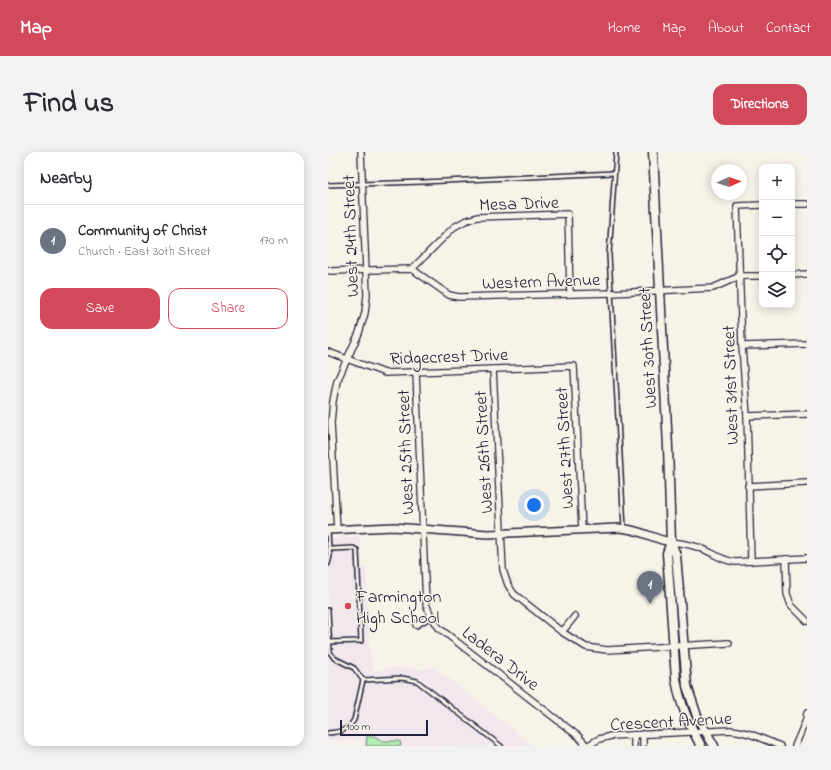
<!DOCTYPE html>
<meta charset="utf-8">
<style>
body{margin:0;font-family:"Indie Flower",sans-serif;background:#f2f2f3;color:#2b2b33}
.controls{position:absolute;right:12px;top:12px;display:grid;overflow:hidden;border-radius:8px;box-shadow:0 2px 10px #0003}
.controls button{width:36px;height:36px;display:grid;place-items:center;padding:0;border:0;border-bottom:1px solid #e1e1e2;background:#fff;color:#2b2b33;font:20px sans-serif}
.compass{position:absolute;left:383px;top:12px;width:36px;height:36px;border-radius:50%;background:#fff;box-shadow:0 2px 10px #0003;rotate:87deg}
.scale{position:absolute;left:12px;bottom:10px;width:88px;box-sizing:border-box;padding-left:4px;border:2px solid #22223b;border-top:0;font-size:11px;line-height:14px;white-space:nowrap;color:#22223b;-webkit-text-stroke:3px #f7f3e8;paint-order:stroke}
.you{position:absolute;left:206px;top:353px;width:14px;height:14px;margin:-10px;border:3px solid #fff;border-radius:50%;background:#1a73e8;box-shadow:0 0 0 6px #1a73e833}
.badge{display:grid;place-items:center;width:26px;height:26px;border-radius:50%;background:#d1495b;color:#fff;font-size:13px;font-weight:700}
.pin{position:absolute;translate:-50% -33px;filter:drop-shadow(0 1px 2px #0008)}
.pin::after{content:'';position:absolute;top:21px;width:14px;height:12px;background:inherit;clip-path:polygon(0 0,100% 0,50% 100%)}
.list{margin:0;padding:0;list-style:none}
h2{display:flex;justify-content:space-between;align-items:center;height:52px;margin:0;padding:0 16px;font-size:17px}
h2 small{font-size:13px;font-weight:400;color:#7c7c81}
.list li{display:grid;grid-template-columns:26px 1fr auto;gap:12px;align-items:center;box-sizing:border-box;height:72px;padding:0 16px;border-top:1px solid #e1e1e2}
.list b{display:block;font-size:15px;white-space:nowrap}
.list p{margin:0;font-size:13px;white-space:nowrap;color:#7c7c81}
.list em{font-size:13px;font-style:normal;color:#7c7c81}
.actions{display:flex;gap:8px;padding:12px 16px}
.actions a{flex:1;padding:9px 0;border:1px solid #d1495b;border-radius:12px;text-align:center;font-size:14px;color:#d1495b}
.actions .main{background:#d1495b;color:#fff}
.icon{flex:none;width:22px;height:22px;fill:none;stroke:currentColor;stroke-width:2;stroke-linecap:round;stroke-linejoin:round}
.map{position:relative;flex:none;width:479px;height:594px;overflow:hidden;border-radius:12px}
header{display:flex;align-items:center;gap:24px;box-sizing:border-box;height:56px;padding:0 20px;background:#d1495b;color:#fff}
header strong{font-size:19px}
nav{display:flex;gap:22px;margin-inline-start:auto;font-size:14px}
.intro{display:flex;align-items:center;justify-content:space-between;box-sizing:border-box;height:96px;padding:0 24px}
h1{margin:0;font-size:28px}
.button{padding:10px 18px;border-radius:12px;background:#d1495b;color:#fff;font-size:14px;font-weight:700}
main{display:flex;gap:24px;padding:0 24px}
aside{flex:1;background:#fff;border-radius:12px;box-shadow:0 2px 10px #0003}
.map>svg:first-child{display:block}
</style>
<header>
<strong>Map</strong>
<nav><a>Home</a><a>Map</a><a>About</a><a>Contact</a></nav>
</header>
<div class="intro"><h1>Find us</h1><a class="button">Directions</a></div>
<main>
<aside>
<h2>Nearby<small></small></h2>
<ul class="list">
<li><span class="badge" style="background:#6b7280">1</span><div><b>Community of Christ</b><p>Church · East 30th Street</p></div><em>170 m</em></li>
</ul>
<div class="actions"><a class="main">Save</a><a>Share</a></div>
</aside>
<div class="map">
<svg width="479" height="594" viewBox="0 0 479 594">
<rect width="100%" height="100%" fill="#f7f3e8"/>
<filter id="ink" filterUnits="userSpaceOnUse"><feTurbulence type="fractalNoise" baseFrequency=".025" numOctaves="2"/><feDisplacementMap in="SourceGraphic" scale="8" xChannelSelector="R" yChannelSelector="G"/><feConvolveMatrix kernelMatrix="1 2 1 2 8 2 1 2 1" color-interpolation-filters="sRGB"/></filter>
<g filter="url(#ink)">
<!-- built -->
<polygon fill="#f1e7ed" points="32,384 33,415 38,416 41,493 45,519 67,516 97,517 106,515 205,594 73,594 72,589 54,589 39,584 38,594 36,594 36,591 31,587 0,589 0,389 8,386"/>
<!-- grass -->
<polygon fill="#b3edb2" stroke="#6a8876" points="39,584 46,584 54,589 72,589 73,594 38,594"/>
<g fill="none" stroke-linecap="round" stroke-linejoin="round">
<defs>
<g id="service">
<polyline points="288,0 281,103 296,376"/>
<polyline points="0,33 95,30 286,21"/>
<polyline points="0,412 2,404 1,396"/>
<path d="M0 458 2 500 6 506 26 516 35 528 26 568C19 579 12 580 0 581"/>
<polyline points="0,490 33,489 29,398 25,396 5,397 1,396 0,378"/>
<polyline points="35,528 74,526 89,529 173,594"/>
</g>
<g id="minor">
<polyline points="464,52 479,52"/>
<polyline points="84,117 126,75 137,69 149,65 240,62 242,142"/>
<polyline points="0,118 2,119 84,117 121,143 131,145 284,141 385,136 412,124 434,124"/>
<polyline points="464,123 479,122"/>
<polyline points="414,194 479,192"/>
<polyline points="0,200 57,221 246,214 254,378"/>
<polyline points="165,217 175,418 180,433 186,442 234,480 258,495 279,498 401,491"/>
<polyline points="88,221 98,452 103,464 111,476 250,584 259,594"/>
<polyline points="419,264 479,262"/>
<polyline points="420,334 479,331"/>
<polyline points="9,378 3,271 5,249 9,229 31,181 37,161 39,143 33,0"/>
<path d="M343 390C355 391 366 393 377 398 389 403 393 408 407 410L479 406"/>
<polyline points="458,407 459,442 463,453 479,469"/>
<polyline points="423,409 419,264 414,194 409,54 434,53"/>
<polyline points="88,473 103,464"/>
<polyline points="234,480 247,464"/>
<polyline points="315,582 315,594"/>
<polyline points="306,583 306,594"/>
<path d="M259 594 271 587 283 584 402 578C420 579 436 588 452 594"/>
<polyline points="467,594 478,568 479,561"/>
</g>
<path id="tertiary" d="M0 378 65 375 160 382 291 376C312 377 324 387 343 390"/>
<g id="secondary">
<polyline points="325,0 340,295 343,390 348,403 359,534 369,564 386,594"/>
<path d="M343 390 339 401 348 527C352 552 361 572 373 594"/>
</g>
</defs>
<!-- service casing -->
<use href="#service" stroke="#22223b" stroke-width="6"/>
<!-- minor casing -->
<use href="#minor" stroke="#22223b" stroke-width="8"/>
<!-- tertiary casing -->
<use href="#tertiary" stroke="#22223b" stroke-width="10"/>
<!-- secondary casing -->
<use href="#secondary" stroke="#22223b" stroke-width="11"/>
<!-- service -->
<use href="#service" stroke="#f7f3e8" stroke-width="3"/>
<!-- minor -->
<use href="#minor" stroke="#f7f3e8" stroke-width="5.5"/>
<!-- tertiary -->
<use href="#tertiary" stroke="#f7f3e8" stroke-width="7"/>
<!-- secondary -->
<use href="#secondary" stroke="#f7f3e8" stroke-width="8"/>
</g>
</g>
<!-- markers -->
<circle fill="#d1495b" stroke="#f7f3e8" stroke-width="1.5" cx="20" cy="454" r="4"/>
<g text-anchor="middle" stroke-width="3" stroke-linejoin="round" paint-order="stroke">
<!-- street labels -->
<g font-size="18" fill="#22223b" stroke="#f7f3e8">
<text transform="translate(191 51) rotate(-2)" y="6">Mesa Drive</text>
<text transform="translate(22 84) rotate(-92)" y="6">West 24th Street</text>
<text transform="translate(213 129) rotate(-2)" y="6">Western Avenue</text>
<text transform="translate(319 196) rotate(-93)" y="6">West 30th Street</text>
<text transform="translate(121 204) rotate(-2)" y="6">Ridgecrest Drive</text>
<text transform="translate(402 233) rotate(-92)" y="6">West 31st Street</text>
<text transform="translate(236 296) rotate(-93)" y="6">West 27th Street</text>
<text transform="translate(77 300) rotate(-92)" y="6">West 25th Street</text>
<text transform="translate(155 300) rotate(-93)" y="6">West 26th Street</text>
<text transform="translate(173 506) rotate(38)" y="6">Ladera Drive</text>
<text transform="translate(343 569) rotate(-3)" y="6">Crescent Avenue</text>
</g>
<!-- poi labels -->
<g font-size="18" fill="#22223b" stroke="#f7f3e8" text-anchor="start">
<text x="28" y="450">Farmington<tspan x="28" dy="21">High School</tspan></text>
</g>
</g>
</svg>
<div class="controls">
<button>+</button>
<button>−</button>
<button><svg class="icon" aria-label="locate" viewBox="0 0 24 24"><circle cx="12" cy="12" r="6"/><path d="M12 2v4M12 18v4M2 12h4M18 12h4"/></svg></button>
<button><svg class="icon" aria-label="layers" viewBox="0 0 24 24"><path d="M12 4l9 5-9 5-9-5zM3 14l9 5 9-5"/></svg></button>
</div>
<svg class="compass" viewBox="-18 -18 36 36"><path d="M0-13l5 13h-10z" fill="#e53935"/><path d="M0 13l5-13h-10z" fill="#7c7c81"/></svg>
<div class="scale">100 m</div>
<div class="you"></div>
<div class="pin badge" style="left:322px;top:452px;background:#6b7280">1</div>
</div>
</main>
